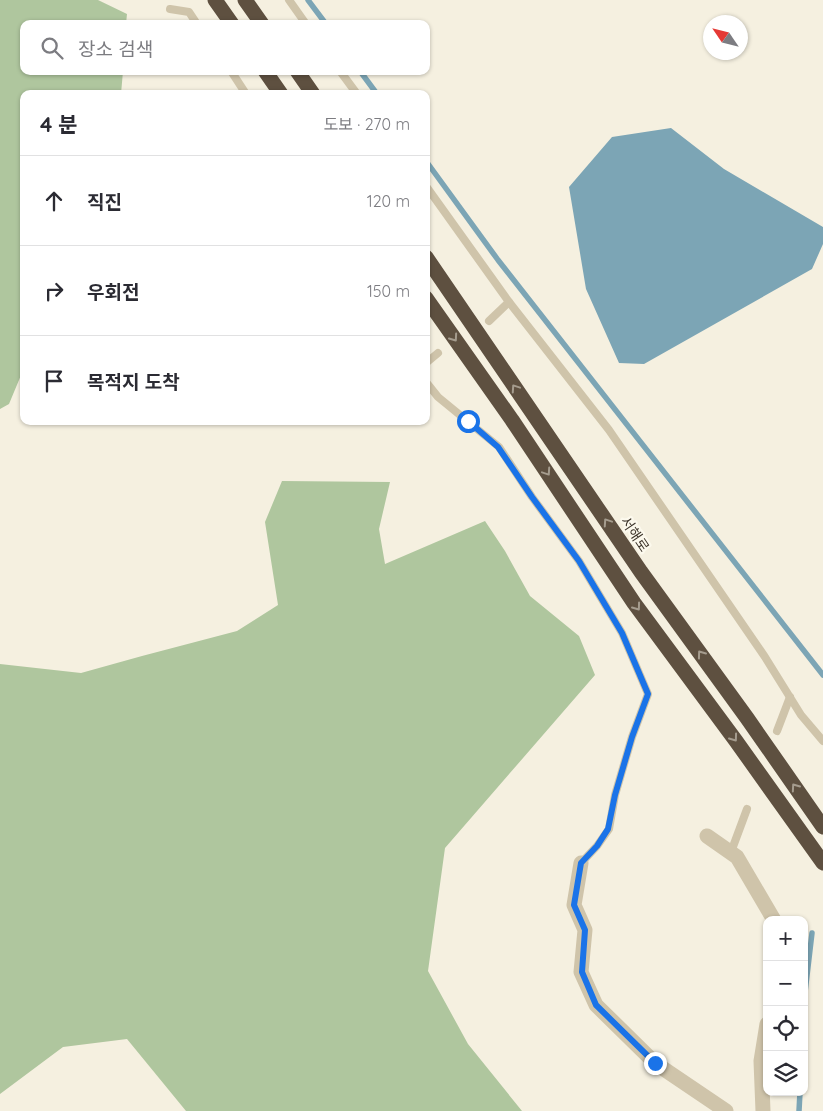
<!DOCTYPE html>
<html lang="ko">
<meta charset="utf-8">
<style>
body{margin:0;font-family:Quicksand,"Noto Sans KR",sans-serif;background:#f7f7f7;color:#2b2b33}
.controls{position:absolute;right:15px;bottom:15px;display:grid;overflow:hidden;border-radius:10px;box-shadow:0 1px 4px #0004}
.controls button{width:45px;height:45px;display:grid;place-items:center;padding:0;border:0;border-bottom:1px solid #e1e1e2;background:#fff;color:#2b2b33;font:25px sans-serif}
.compass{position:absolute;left:703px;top:15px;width:45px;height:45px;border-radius:50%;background:#fff;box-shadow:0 1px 4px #0004;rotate:305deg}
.stop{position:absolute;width:15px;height:15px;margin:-11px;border:4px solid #1a73e8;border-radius:50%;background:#fff}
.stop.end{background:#1a73e8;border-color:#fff;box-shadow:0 1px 5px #0008}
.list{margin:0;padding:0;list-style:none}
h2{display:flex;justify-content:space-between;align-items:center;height:65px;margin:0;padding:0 20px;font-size:21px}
h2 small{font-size:16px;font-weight:400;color:#7c7c81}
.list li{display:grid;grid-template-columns:32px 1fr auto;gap:15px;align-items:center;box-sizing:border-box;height:90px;padding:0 20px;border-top:1px solid #e1e1e2}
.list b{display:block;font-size:19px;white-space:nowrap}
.list em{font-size:16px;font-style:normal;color:#7c7c81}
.icon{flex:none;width:28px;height:28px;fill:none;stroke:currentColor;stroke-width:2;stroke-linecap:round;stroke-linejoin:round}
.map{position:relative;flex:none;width:823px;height:1111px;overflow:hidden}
.search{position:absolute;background:#fff;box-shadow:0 1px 4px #0004;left:20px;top:20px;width:410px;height:55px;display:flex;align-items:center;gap:12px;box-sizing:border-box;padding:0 18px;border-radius:10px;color:#7c7c81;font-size:19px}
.panel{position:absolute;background:#fff;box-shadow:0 1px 4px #0004;left:20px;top:90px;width:410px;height:335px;border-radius:10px}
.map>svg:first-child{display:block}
</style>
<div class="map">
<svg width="823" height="1111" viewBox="0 0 823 1111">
<rect width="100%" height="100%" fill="#f5f0e0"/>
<!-- green -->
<g fill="#afc69e">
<polygon points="0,0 98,0 127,14 126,24 24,24 24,71 123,71 121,94 24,94 24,368 9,404 0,409"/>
<polygon points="282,481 390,482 379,529 385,564 485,521 505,551 530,596 579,636 595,675 445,848 428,971 468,1044 522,1111 186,1111 127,1039 63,1047 0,1094 0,664 81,673 142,656 237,631 278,605 265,522"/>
</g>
<!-- water -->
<polygon fill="#7ca5b5" points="671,128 724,169 823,227 823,244 812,269 644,364 619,363 586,289 569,187 612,137"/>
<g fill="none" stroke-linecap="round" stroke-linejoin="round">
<!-- stream -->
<g stroke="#7ca5b5" stroke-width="5.5">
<polyline points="308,0 326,24"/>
<polyline points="360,71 377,94"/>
<polyline points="426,161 498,260 823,675"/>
<polyline points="804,1001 812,933"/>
<polyline points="799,1111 800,1092"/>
</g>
<!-- lane -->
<g stroke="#cfc4aa" stroke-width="8">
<polyline points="289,0 306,24"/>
<polyline points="170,9 189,12 197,24"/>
<polyline points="231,71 246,94"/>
<polyline points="340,71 357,94"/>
<polyline points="426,186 509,302 609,430 765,657 801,715 823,741"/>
<polyline points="489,321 509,302"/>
<polyline points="426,363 438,353"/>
<polyline points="426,382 438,397 499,447 532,497 579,561 622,633 648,694 632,737 615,795 609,829 597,846 581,863"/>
<polyline points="777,731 790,697"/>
<polyline points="731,852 747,809"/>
</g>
<!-- street -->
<g stroke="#cfc4aa" stroke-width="15">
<polyline points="707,836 737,857 774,920"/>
<polyline points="581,863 574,905 585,930 581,972 596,1005 655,1063 726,1111"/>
<polyline points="763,1111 761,1061 767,1024"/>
</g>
<!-- highway -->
<g stroke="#5e5040" stroke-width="15">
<polyline points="215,0 232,24"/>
<polyline points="245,0 262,24"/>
<polyline points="265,71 281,94"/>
<polyline points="297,71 313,94"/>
<polyline points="426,257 641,572 747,718 823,827"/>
<polyline points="426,298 512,420 634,603 736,741 823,863"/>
</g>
</g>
<!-- one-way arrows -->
<defs><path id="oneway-chevron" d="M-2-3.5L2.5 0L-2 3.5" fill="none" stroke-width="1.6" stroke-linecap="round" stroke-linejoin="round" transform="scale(1.25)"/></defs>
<g stroke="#a59c8e">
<use href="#oneway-chevron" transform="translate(454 338) rotate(55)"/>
<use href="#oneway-chevron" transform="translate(515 388) rotate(-124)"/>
<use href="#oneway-chevron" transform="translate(547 472) rotate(56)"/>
<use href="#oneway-chevron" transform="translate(607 522) rotate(-124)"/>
<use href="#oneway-chevron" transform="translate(637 607) rotate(54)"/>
<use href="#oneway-chevron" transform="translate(701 654) rotate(-126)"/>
<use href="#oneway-chevron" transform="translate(734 738) rotate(54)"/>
<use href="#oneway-chevron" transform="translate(795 787) rotate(-125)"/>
</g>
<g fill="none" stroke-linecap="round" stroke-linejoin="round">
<!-- route -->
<polyline stroke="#1a73e8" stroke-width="6" points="468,421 498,447 532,497 579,561 622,633 648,694 632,737 615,795 608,829 597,846 581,863 574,905 585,930 582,972 596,1005 655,1063"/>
</g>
<g text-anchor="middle" stroke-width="4.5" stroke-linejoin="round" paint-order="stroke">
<!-- street labels -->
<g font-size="14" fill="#3c342a" stroke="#fcf9ed">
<text transform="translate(635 534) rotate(56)" y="5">서해로</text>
</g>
</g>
</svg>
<div class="controls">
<button>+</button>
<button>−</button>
<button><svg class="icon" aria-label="locate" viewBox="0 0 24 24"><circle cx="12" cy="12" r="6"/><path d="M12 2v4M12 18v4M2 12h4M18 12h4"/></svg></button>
<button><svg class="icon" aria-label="layers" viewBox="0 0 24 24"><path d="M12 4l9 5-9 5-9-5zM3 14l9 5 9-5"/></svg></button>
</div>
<svg class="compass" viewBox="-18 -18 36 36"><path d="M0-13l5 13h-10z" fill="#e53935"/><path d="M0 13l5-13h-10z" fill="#7c7c81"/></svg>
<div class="stop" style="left:468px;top:421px"></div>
<div class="stop end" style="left:655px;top:1063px"></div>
<div class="search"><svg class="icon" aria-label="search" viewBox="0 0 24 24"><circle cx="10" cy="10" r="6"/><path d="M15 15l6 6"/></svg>장소 검색</div>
<section class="panel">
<h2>4 분<small>도보 · 270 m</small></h2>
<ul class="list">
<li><svg class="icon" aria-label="ahead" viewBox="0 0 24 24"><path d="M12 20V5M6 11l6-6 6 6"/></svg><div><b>직진</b></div><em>120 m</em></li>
<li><svg class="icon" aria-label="right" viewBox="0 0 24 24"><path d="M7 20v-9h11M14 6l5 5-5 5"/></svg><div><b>우회전</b></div><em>150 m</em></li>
<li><svg class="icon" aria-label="arrive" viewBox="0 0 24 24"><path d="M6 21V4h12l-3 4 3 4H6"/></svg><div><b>목적지 도착</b></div></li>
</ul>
</section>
</div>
